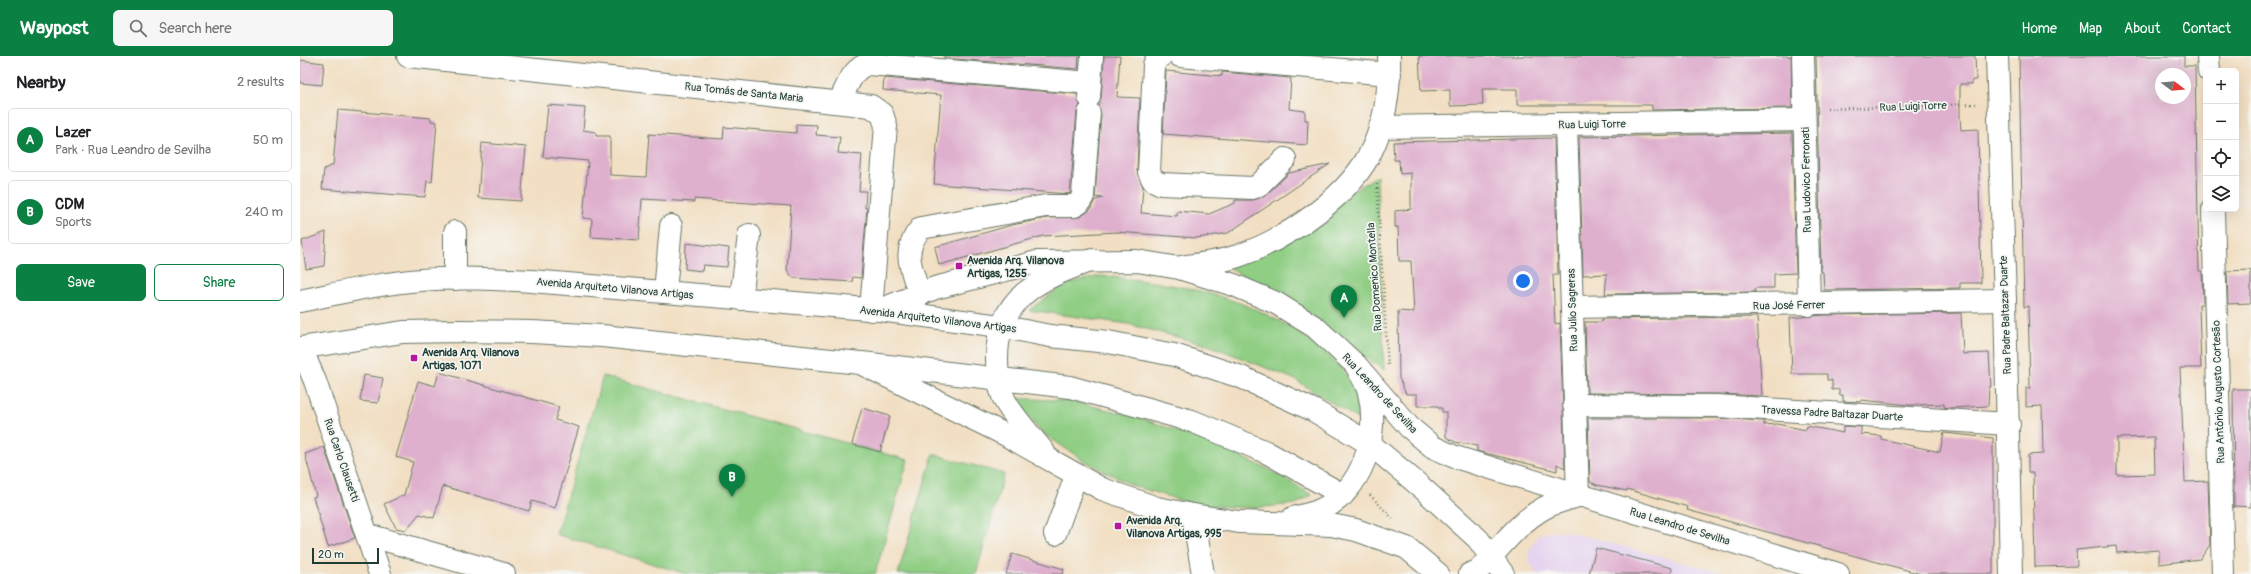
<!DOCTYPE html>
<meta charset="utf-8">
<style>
body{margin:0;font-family:Pangolin,sans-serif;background:#f6f6f6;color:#202124}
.controls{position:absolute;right:12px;top:12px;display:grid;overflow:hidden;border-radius:6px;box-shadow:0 4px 16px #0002}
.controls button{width:36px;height:36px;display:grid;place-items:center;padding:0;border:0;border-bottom:1px solid #e0e0e0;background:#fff;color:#202124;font:20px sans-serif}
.compass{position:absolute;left:1855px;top:12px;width:36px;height:36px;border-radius:50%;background:#fff;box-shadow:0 4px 16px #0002;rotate:106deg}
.scale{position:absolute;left:12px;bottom:10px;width:67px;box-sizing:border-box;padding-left:4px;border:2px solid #1f3d34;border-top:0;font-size:11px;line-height:14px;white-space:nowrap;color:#1f3d34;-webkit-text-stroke:3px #f6f6f2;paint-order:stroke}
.you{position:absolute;left:1223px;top:225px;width:14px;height:14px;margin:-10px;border:3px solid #fff;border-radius:50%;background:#1a73e8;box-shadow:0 0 0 6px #1a73e833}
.badge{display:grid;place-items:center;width:26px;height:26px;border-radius:50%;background:#0b8043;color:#fff;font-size:13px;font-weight:700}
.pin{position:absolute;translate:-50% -33px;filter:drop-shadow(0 1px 2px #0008)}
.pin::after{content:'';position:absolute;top:21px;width:14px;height:12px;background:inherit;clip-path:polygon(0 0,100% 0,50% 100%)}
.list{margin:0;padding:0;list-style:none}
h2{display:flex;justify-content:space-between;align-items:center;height:52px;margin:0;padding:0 16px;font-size:17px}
h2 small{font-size:13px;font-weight:400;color:#757577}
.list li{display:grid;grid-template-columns:26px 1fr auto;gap:12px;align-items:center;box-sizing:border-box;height:64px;margin:0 8px 8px;padding:0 8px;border:1px solid #e0e0e0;border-radius:6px}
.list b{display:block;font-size:15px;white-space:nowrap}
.list p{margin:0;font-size:13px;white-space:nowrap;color:#757577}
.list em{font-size:13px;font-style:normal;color:#757577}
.actions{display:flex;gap:8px;padding:12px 16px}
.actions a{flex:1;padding:9px 0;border:1px solid #0b8043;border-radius:6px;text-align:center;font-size:14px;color:#0b8043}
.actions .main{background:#0b8043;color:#fff}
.icon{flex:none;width:22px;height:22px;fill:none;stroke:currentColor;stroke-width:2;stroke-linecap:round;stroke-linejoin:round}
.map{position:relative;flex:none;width:1951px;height:518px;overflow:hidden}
header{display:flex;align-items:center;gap:24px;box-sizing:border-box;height:56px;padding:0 20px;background:#0b8043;color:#fff}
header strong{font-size:19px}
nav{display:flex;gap:22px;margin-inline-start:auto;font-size:14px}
.search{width:280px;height:36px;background:#f6f6f6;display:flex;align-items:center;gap:10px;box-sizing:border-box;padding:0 14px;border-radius:6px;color:#757577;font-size:15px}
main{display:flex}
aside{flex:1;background:#fff}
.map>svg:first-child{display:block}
</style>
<header>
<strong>Waypost</strong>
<div class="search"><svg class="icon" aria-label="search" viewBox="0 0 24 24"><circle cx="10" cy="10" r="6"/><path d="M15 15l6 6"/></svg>Search here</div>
<nav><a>Home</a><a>Map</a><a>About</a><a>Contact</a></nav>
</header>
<main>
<aside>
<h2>Nearby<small>2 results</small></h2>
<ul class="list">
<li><span class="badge">A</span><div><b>Lazer</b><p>Park · Rua Leandro de Sevilha</p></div><em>50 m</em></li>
<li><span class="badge">B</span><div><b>CDM</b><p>Sports</p></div><em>240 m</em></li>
</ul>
<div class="actions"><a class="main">Save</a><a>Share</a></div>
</aside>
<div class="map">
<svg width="1951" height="518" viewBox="0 0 1951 518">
<rect width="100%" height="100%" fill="#f6f6f2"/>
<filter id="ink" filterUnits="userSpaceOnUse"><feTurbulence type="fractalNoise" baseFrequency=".025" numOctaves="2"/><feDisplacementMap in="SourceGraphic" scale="8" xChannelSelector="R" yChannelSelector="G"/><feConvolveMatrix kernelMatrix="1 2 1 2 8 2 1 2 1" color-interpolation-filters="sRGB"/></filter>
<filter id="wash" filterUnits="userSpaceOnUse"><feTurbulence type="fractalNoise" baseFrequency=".012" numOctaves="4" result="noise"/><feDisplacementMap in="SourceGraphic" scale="16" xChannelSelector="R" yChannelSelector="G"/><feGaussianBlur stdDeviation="0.9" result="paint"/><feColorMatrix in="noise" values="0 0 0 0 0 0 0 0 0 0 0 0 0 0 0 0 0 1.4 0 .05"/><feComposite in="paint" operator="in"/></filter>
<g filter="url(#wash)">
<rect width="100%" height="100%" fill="#f2dfc3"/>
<!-- built -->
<polygon fill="#e5d3f0" points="1265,475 1427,518 1236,518 1229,505 1229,494 1239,478"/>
<!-- green -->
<g fill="#90ce84" stroke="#58865c">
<polygon points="1077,120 1084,314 929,211"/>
<path d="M801 220C882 228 952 239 1018 291 1032 302 1048 316 1054 334 1057 344 1058 355 1059 364L994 323 911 290 828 268 729 254 765 228Z"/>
<polygon points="303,320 608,404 575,518 386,518 256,478"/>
<polygon points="713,342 771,345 838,361 905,385 968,413 1012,439 996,448 953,452 896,449 834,430 784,405 740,375"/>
<polygon points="633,398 704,418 676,518 598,518"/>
</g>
<g id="blocks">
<!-- building -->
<g fill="#dfb0ce" fill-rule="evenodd">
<polygon points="644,0 779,0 778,13 644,2"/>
<polygon points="804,0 820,0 817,41 840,42 837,115 843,131 841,157 877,160 878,155 909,158 935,147 935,144 953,144 965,140 989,117 1030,108 928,177 897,182 817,176 743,180 639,209 635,191 712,169 747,162 780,161 790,154 795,144 803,142 795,141 801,58 798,49 801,42"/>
<polygon points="1119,0 1491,0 1492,52 1352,54 1352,49 1217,49 1217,33 1182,33 1183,49 1150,50 1150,34 1121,35"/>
<polygon points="1516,0 1675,0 1676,24 1672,24 1672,28 1660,28 1660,62 1661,74 1678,73 1681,227 1660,227 1660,232 1524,234 1523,216 1521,216"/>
<path d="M1719 0H1884V10H1895L1899 215H1902L1903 248H1899L1901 312H1880L1885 426 1908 425 1910 489 1900 503 1859 508V494L1817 497 1816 490 1776 494 1777 510 1735 511 1733 417H1728V399L1743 398 1742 350 1726 351V332H1730L1729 287 1728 250 1724 251ZM1861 18H1885V42H1861ZM1854 381 1855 418 1817 419V382Z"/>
<polygon points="0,4 24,7 22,29 0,27"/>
<polygon points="866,15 922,20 922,16 991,22 989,53 1005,55 1005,64 1008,64 1007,89 863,78"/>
<polygon points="584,22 777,38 780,49 777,56 770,138 634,128 641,39 583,34"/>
<polygon points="248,49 285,52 283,74 296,76 296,80 310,80 310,119 346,121 349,78 423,83 424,71 496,77 496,68 517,69 516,79 540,81 538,97 562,99 559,135 566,135 565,152 567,152 561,222 553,221 552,226 493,222 487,214 491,150 394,143 394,146 342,143 339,184 291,181 292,163 283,162 288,105 243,101"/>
<polygon points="38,54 131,62 131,65 137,66 132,126 127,125 125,141 22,133 24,113 33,109"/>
<polygon points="1492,77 1496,217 1474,218 1474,232 1455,232 1455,236 1305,238 1307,218 1283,219 1279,81"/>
<polygon points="1254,82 1258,219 1253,219 1255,268 1260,267 1265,412 1257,408 1257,415 1177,395 1177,390 1155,386 1146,381 1146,356 1142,356 1142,352 1138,352 1138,350 1117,350 1117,338 1106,338 1099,322 1098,255 1114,256 1111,205 1099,205 1098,171 1095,171 1095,155 1111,153 1111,117 1100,118 1099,104 1094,104 1093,86"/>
<polygon points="182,87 226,91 221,145 178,142"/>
<polygon points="26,176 24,210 6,213 2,185"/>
<polygon points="386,187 429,192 427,211 403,209 402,215 385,213"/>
<polygon points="1951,214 1951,247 1928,248 1927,215"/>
<polygon points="1661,257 1663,298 1689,297 1691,331 1689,331 1688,350 1650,352 1644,351 1644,348 1610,349 1561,344 1561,346 1543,345 1543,339 1539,339 1539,333 1532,334 1532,324 1527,324 1527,318 1492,318 1490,262 1524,259"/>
<polygon points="1457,261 1462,340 1417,338 1287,337 1285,266 1302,266 1302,263"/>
<polygon points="139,316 259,351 255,364 279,371 255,452 232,445 229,455 143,430 134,462 119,458 106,474 96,472 84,448 104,439 113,406 96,401 118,325 135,330"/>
<polygon points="64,319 83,322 78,347 60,345"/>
<polygon points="1933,333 1951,333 1951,451 1935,450 1934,452"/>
<polygon points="562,352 590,360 580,396 552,388"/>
<polygon points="1288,362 1417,362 1464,365 1464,369 1477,368 1506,374 1507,370 1543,377 1543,370 1561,371 1561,378 1581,380 1581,383 1640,396 1644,377 1693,382 1693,518 1621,518 1387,454 1388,451 1327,433 1327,435 1297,429 1290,426"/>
<polygon points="24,391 55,482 28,491 13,441 16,440 5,398"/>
<polygon points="1296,492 1372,512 1371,518 1289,518"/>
<polygon points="712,498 764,513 763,518 706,518"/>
</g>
</g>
</g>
<g filter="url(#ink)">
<use href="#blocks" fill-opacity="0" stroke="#697666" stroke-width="1"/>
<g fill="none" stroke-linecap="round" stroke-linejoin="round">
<defs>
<g id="minor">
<polyline points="108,0 571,50 582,58 586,70 571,254"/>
<polyline points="861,0 857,2 854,9 849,116 853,124 861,128 953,132 959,129 985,103"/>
<polyline points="880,0 1090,18"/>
<polyline points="1503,0 1509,249"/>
<polyline points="1697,0 1705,244 1711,518"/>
<polyline points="1908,0 1909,15"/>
<polyline points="789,41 792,0"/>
<path d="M539 46C547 32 552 11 569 8L790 27"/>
<polyline points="1266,69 1278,440"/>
<polyline points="1080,71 1504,64"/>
<polyline points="1913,153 1923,518"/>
<path d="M881 211C900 208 920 206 938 200 987 183 1053 139 1074 89 1086 61 1090 31 1089 0"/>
<polyline points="155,223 155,176"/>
<polyline points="365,236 371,170"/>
<path d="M620 239C611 212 601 195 621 172L746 150H774L779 147 783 140 789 57"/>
<polyline points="441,243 449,179"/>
<polyline points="1272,251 1705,244"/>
<polyline points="580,254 635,232 737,206 837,205 879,212 934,229 976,247 1015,271 1056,309 1109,371 1133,391 1155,401 1538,518"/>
<polyline points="1,292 15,325 80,518"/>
<polyline points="562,307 770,331 892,365 966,396 1043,439"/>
<polyline points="1274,349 1417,350 1709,368"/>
<polyline points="893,459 903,518"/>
<polyline points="755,478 776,420"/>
<polyline points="68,479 204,518"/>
</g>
<g id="major">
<path d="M0 245C40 237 80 227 121 224 157 221 194 223 231 225L580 254 700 270 750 280 808 286 874 299 941 321 1013 354 1070 388 1120 430 1178 483 1203 518"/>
<polyline points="0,292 103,276 159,275 232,276 302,280 560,307 706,379 802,433 857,452 893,459 939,466 1031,469 1056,474 1107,492 1138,518"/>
<path d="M744 396C732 381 718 366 708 350 699 336 697 319 697 303 697 240 740 223 792 204"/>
<path d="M993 462C1002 459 1012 458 1020 454 1062 436 1080 379 1069 337 1067 328 1060 318 1056 309"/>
<path d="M1170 518 1178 515C1199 493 1219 465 1246 451 1256 446 1268 443 1278 440"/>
</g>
</defs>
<!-- minor casing -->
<use href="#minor" stroke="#697666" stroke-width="24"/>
<!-- major casing -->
<use href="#major" stroke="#697666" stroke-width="24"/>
<!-- path -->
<g stroke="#697666" stroke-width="2.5" stroke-dasharray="1 3" stroke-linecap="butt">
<polyline points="1527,53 1677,48"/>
<polyline points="1077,128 1088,311"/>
<polyline points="1070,439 1094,464"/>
</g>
<!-- minor -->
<use href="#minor" stroke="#fff" stroke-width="22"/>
<!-- major -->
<use href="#major" stroke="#fff" stroke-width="22"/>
</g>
</g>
<!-- markers -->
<g fill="#b5179e" stroke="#f6f6f2" stroke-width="1.5">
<rect x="655" y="206" width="8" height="8" rx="2"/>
<rect x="110" y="298" width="8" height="8" rx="2"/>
<rect x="814" y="466" width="8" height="8" rx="2"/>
</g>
<g text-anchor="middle" stroke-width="3.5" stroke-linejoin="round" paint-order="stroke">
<!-- street labels -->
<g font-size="11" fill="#1f3d34" stroke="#f6f6f2">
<text transform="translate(444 36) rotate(6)" y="4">Rua Tomás de Santa Maria</text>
<text transform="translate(1613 50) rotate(-2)" y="4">Rua Luigi Torre</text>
<text transform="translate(1292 68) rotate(-1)" y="4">Rua Luigi Torre</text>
<text transform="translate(1506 124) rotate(-91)" y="4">Rua Ludovico Ferronati</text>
<text transform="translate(1074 221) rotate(-94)" y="4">Rua Domenico Montella</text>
<text transform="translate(315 232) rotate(5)" y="4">Avenida Arquiteto Vilanova Artigas</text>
<text transform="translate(1489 249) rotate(-1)" y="4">Rua José Ferrer</text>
<text transform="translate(1272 254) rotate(-92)" y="4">Rua Julio Sagreras</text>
<text transform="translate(1705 259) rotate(-92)" y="4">Rua Padre Baltazar Duarte</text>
<text transform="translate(638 263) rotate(7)" y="4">Avenida Arquiteto Vilanova Artigas</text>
<text transform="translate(1918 336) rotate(-92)" y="4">Rua Antônio Augusto Cortesão</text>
<text transform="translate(1080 337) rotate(47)" y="4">Rua Leandro de Sevilha</text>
<text transform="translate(1532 357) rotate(3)" y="4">Travessa Padre Baltazar Duarte</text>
<text transform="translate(42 404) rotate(71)" y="4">Rua Carlo Clausetti</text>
<text transform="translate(1380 470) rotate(17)" y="4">Rua Leandro de Sevilha</text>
</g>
<!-- poi labels -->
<g font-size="11" font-weight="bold" fill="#1f3d34" stroke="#f6f6f2" text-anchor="start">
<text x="667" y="208">Avenida Arq. Vilanova<tspan x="667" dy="13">Artigas, 1255</tspan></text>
<text x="122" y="300">Avenida Arq. Vilanova<tspan x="122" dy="13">Artigas, 1071</tspan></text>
<text x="826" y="468">Avenida Arq.<tspan x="826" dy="13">Vilanova Artigas, 995</tspan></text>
</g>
</g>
</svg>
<div class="controls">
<button>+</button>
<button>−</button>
<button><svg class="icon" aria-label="locate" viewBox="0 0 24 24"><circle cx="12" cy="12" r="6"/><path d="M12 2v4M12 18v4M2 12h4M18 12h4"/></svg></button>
<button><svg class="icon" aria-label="layers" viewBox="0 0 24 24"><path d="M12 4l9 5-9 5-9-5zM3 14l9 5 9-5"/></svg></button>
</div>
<svg class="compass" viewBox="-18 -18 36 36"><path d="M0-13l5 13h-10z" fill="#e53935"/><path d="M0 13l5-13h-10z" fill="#757577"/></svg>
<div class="scale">20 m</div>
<div class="you"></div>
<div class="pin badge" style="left:1044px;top:262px">A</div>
<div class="pin badge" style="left:432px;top:441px">B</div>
</div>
</main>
